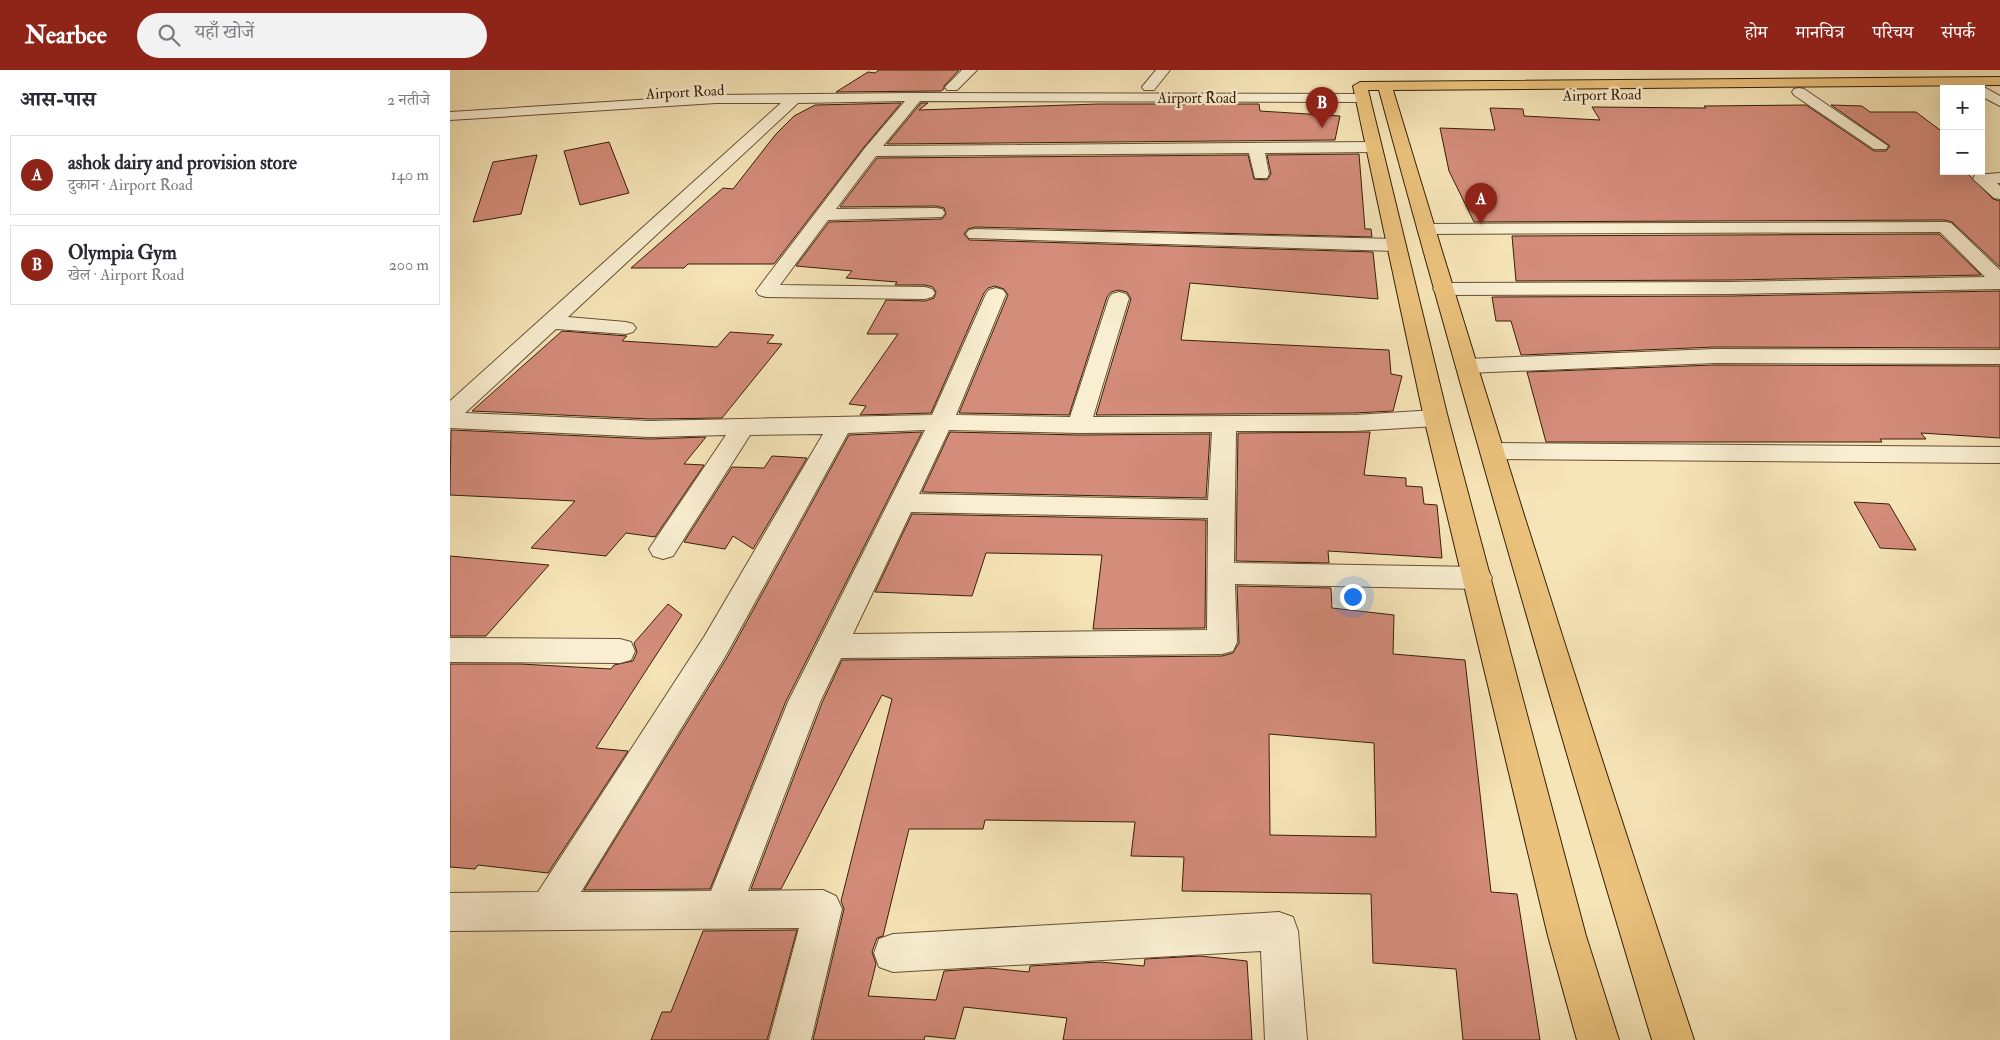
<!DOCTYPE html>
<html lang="hi">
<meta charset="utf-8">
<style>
body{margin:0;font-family:"IM FELL Double Pica","Noto Serif Devanagari",serif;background:#f2f2f3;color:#2b2b33}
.controls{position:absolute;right:15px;top:15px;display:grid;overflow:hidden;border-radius:0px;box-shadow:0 5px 20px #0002}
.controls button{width:45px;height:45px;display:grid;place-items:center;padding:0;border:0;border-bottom:1px solid #e1e1e2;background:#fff;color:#2b2b33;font:25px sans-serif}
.you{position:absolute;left:902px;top:526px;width:18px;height:18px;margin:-12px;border:4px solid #fff;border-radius:50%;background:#1a73e8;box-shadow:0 0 0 8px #1a73e833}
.badge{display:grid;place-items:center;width:32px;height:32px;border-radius:50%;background:#8f2418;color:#fff;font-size:16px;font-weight:700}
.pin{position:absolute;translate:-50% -41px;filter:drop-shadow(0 1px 2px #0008)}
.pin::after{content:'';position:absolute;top:26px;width:18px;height:15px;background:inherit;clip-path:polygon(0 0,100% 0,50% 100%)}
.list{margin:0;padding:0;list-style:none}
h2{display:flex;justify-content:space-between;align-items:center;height:65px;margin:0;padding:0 20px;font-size:21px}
h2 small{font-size:16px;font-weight:400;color:#7c7c81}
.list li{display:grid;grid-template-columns:32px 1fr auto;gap:15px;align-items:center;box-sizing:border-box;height:80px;margin:0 10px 10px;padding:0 10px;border:1px solid #e1e1e2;border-radius:0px}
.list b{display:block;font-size:19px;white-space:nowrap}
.list p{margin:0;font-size:16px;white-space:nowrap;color:#7c7c81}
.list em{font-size:16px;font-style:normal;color:#7c7c81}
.icon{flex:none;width:28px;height:28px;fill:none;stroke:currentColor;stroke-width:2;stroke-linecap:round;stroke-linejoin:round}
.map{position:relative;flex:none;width:1550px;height:970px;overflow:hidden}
header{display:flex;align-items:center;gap:30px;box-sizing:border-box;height:70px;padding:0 25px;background:#8f2418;color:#fff}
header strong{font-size:24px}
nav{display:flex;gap:28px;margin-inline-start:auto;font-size:18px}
.search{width:350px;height:45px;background:#f2f2f3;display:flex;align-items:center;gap:12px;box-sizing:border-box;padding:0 18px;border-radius:28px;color:#7c7c81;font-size:19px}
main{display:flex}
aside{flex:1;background:#fff}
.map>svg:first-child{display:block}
</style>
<header>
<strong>Nearbee</strong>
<div class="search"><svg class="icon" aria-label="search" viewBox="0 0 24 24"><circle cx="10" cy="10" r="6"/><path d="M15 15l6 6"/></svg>यहाँ खोजें</div>
<nav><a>होम</a><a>मानचित्र</a><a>परिचय</a><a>संपर्क</a></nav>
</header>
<main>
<aside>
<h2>आस-पास<small>2 नतीजे</small></h2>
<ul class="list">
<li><span class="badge">A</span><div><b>ashok dairy and provision store</b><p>दुकान · Airport Road</p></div><em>140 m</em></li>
<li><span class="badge">B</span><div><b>Olympia Gym</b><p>खेल · Airport Road</p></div><em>200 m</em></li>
</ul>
</aside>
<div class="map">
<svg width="1550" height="970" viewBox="0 0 1550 970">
<rect width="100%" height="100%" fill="#f6e5b8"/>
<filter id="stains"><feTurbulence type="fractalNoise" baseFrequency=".004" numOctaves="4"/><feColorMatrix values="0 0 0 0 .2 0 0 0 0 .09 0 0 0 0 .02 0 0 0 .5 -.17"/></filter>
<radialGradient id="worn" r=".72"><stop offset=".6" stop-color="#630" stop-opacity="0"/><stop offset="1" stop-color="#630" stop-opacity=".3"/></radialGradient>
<!-- building -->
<g fill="#d48c7b" stroke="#371f07" fill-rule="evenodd">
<polygon points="429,0 509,0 494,16 494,19 491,21 386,22 418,2 425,3"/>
<polygon points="451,33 414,77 324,194 238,194 234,198 181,198 273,118 283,119 326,64 344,46 365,35"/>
<polygon points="471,33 478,33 469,40 648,34 809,34 810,41 890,46 885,70 437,74"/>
<polygon points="1356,35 1424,81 1436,81 1440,76 1381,35 1412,36 1420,42 1466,42 1494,63 1494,101 1515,101 1543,129 1550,131 1550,197 1502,152 1495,150 1024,152 999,101 990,58 1045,60 1040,38 1073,39 1074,46 1150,50 1142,37 1256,38 1254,36"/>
<polygon points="159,72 179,123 130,135 114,81"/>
<polygon points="909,84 915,159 921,159 922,167 525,157 518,159 514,164 519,170 923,182 928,229 740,213 731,270 939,280 941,304 952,306 943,341 904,343 646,345 681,229 677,222 668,220 661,222 657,227 619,345 509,343 558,225 554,219 545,216 538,218 534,223 481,343 410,345 416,336 399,334 448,264 417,264 436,230 476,231 484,228 486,222 483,217 475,215 445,215 447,212 396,208 402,201 346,196 379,152 492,149 496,144 494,138 486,136 390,137 427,88 798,85 804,109 817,110 821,104 817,85"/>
<polygon points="87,85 71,144 23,152 43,92"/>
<polygon points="1489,164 1531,205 1282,210 1066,211 1062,166"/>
<polygon points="1550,221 1550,278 1265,277 1071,285 1061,251 1046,251 1042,227 1282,226"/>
<polygon points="112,261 177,266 172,271 267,277 280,262 324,265 317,273 332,274 272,348 200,349 22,341"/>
<polygon points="1265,295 1550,296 1550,368 1471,363 1476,369 1430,369 1432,372 1096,372 1077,302"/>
<polygon points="1,360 200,369 256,367 234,394 254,395 205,467 176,463 156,486 81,478 125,431 0,425"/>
<polygon points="472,362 336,631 260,819 134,820 278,586 399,365"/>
<polygon points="500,362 629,365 760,364 756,428 472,422"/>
<polygon points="920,362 914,405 956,408 956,416 972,417 974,434 987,435 992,488 878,481 879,493 786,491 788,363"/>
<polygon points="322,386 357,388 303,479 283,466 275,479 234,472 282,397 314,398"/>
<polygon points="1404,432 1439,434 1466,480 1430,478"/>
<polygon points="462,444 756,450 755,558 643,559 652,485 536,483 522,526 425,522"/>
<polygon points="0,486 99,495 36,566 0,566"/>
<path d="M787 516 881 518 882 538 944 545 943 584 1015 590 1041 822 1067 824 1090 970H1013L1006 899 923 893 921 824 732 821 734 787 681 786 685 752 535 750 533 759H459L433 866 427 868 422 882 426 894 418 926 486 930 494 901 539 898 579 902 580 896 650 892 694 896 695 889 750 886 797 891 802 970H613L617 948 514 937 505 969 475 966 474 970H363L394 839 391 831 442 629 432 625 331 819H301L372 633 392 590 772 586 783 583 789 573ZM819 664 924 673 926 767 820 765Z"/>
<polygon points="218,534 232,545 146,678 178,681 98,803 28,795 25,799 0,797 0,594 71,594 161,599 164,595 183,591 187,582 184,573"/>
<polygon points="347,860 317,970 201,970 212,942 221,942 253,861"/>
</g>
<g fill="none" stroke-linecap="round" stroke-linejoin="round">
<defs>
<g id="minor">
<polygon points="512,0 527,0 507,20 497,20 495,17"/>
<polygon points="706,0 720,0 704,20 694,20 692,17"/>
<polygon points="1532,16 1550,26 1550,36 1531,26 1531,19 1526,19"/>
<polygon points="1349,18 1354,19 1438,76 1436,79 1424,79 1344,25 1342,22 1344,19"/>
<path d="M466 23 913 24 918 25 920 28 918 31 913 32 470 31 433 76 923 72 929 74 931 77 929 80 923 82 815 83 819 104 817 108H805L799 83 426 86 386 139 486 138 492 139 495 143 492 147 378 150 330 215 475 217 482 219 485 223 482 227 475 229 316 227 309 225 306 221 309 217 415 78 455 31 348 33 118 247 176 252 183 254 186 258 183 262 176 264 106 259 15 343 200 351 482 345 536 224 539 220 546 218 553 220 556 224 506 345 620 347 659 228 662 224 669 222 676 224 679 228 643 347 904 345 986 340 994 343 998 348 994 353 986 356 904 361H786L784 493 1028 497 1038 500 1042 508 1038 516 1028 519 785 514 787 572 783 581 772 584 391 588 370 632 298 821 373 820 386 826 392 839 361 970H319L349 858 0 861V823L88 822 254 567 373 364 300 365 223 486 213 489 203 486 199 479 276 365 200 367 0 358V331L331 33H266L0 50V42L266 25ZM475 360 338 632 261 821 131 822 276 585 398 363ZM499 360 629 363 762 362 758 430 469 424ZM461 442 758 448 757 560 403 564Z"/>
<polygon points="1550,103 1550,113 1547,113 1550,116 1550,129 1544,128 1523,109 1525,105"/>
<polygon points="1495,152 1501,153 1550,200 1550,219 1282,224 993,225 986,223 983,219 986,215 993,213 1282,212 1535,207 1490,162 976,164 970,163 967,159 970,155 976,154"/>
<polygon points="525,159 946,169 953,171 955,175 953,179 946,181 519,168 516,164 519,160"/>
<polygon points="1265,279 1550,280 1550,294 1265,293 1017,303 1009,301 1006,296 1009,291 1017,289"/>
<polygon points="1042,373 1550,377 1550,393 1042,389 1033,387 1030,381 1033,375"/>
<polygon points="0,568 170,569 181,572 185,581 181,590 170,593 0,592"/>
<polygon points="829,842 843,847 848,861 857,970 815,970 811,881 443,902 429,897 424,883 429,869 443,864"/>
</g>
<path id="major" d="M1550 7V15L943 20C1039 338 1139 655 1244 970H1202C1107 655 1016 338 929 20H918L998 348 1136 866 1169 970H1127L1098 866 974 348 903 16 910 12Z"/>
</defs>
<!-- minor casing -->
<use href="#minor" stroke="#675033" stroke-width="2"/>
<!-- major casing -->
<use href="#major" stroke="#371f07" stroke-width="2"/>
<!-- minor -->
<use href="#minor" fill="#f9eed1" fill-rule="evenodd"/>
<!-- major -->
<use href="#major" fill="#ebc27c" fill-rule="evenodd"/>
</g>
<g text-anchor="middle" stroke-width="4.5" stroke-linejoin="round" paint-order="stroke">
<!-- far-street labels -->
<g font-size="15" fill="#371f07" stroke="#f9eed1">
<text transform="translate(235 22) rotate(-3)" y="5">Airport Road</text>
<text transform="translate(1152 25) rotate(-1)" y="5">Airport Road</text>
<text x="747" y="33">Airport Road</text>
</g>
</g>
<rect width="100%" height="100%" filter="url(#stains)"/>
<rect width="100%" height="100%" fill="url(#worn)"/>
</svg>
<div class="controls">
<button>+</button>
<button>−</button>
</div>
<div class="you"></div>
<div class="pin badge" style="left:1031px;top:154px">A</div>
<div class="pin badge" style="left:872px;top:58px">B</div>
</div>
</main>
